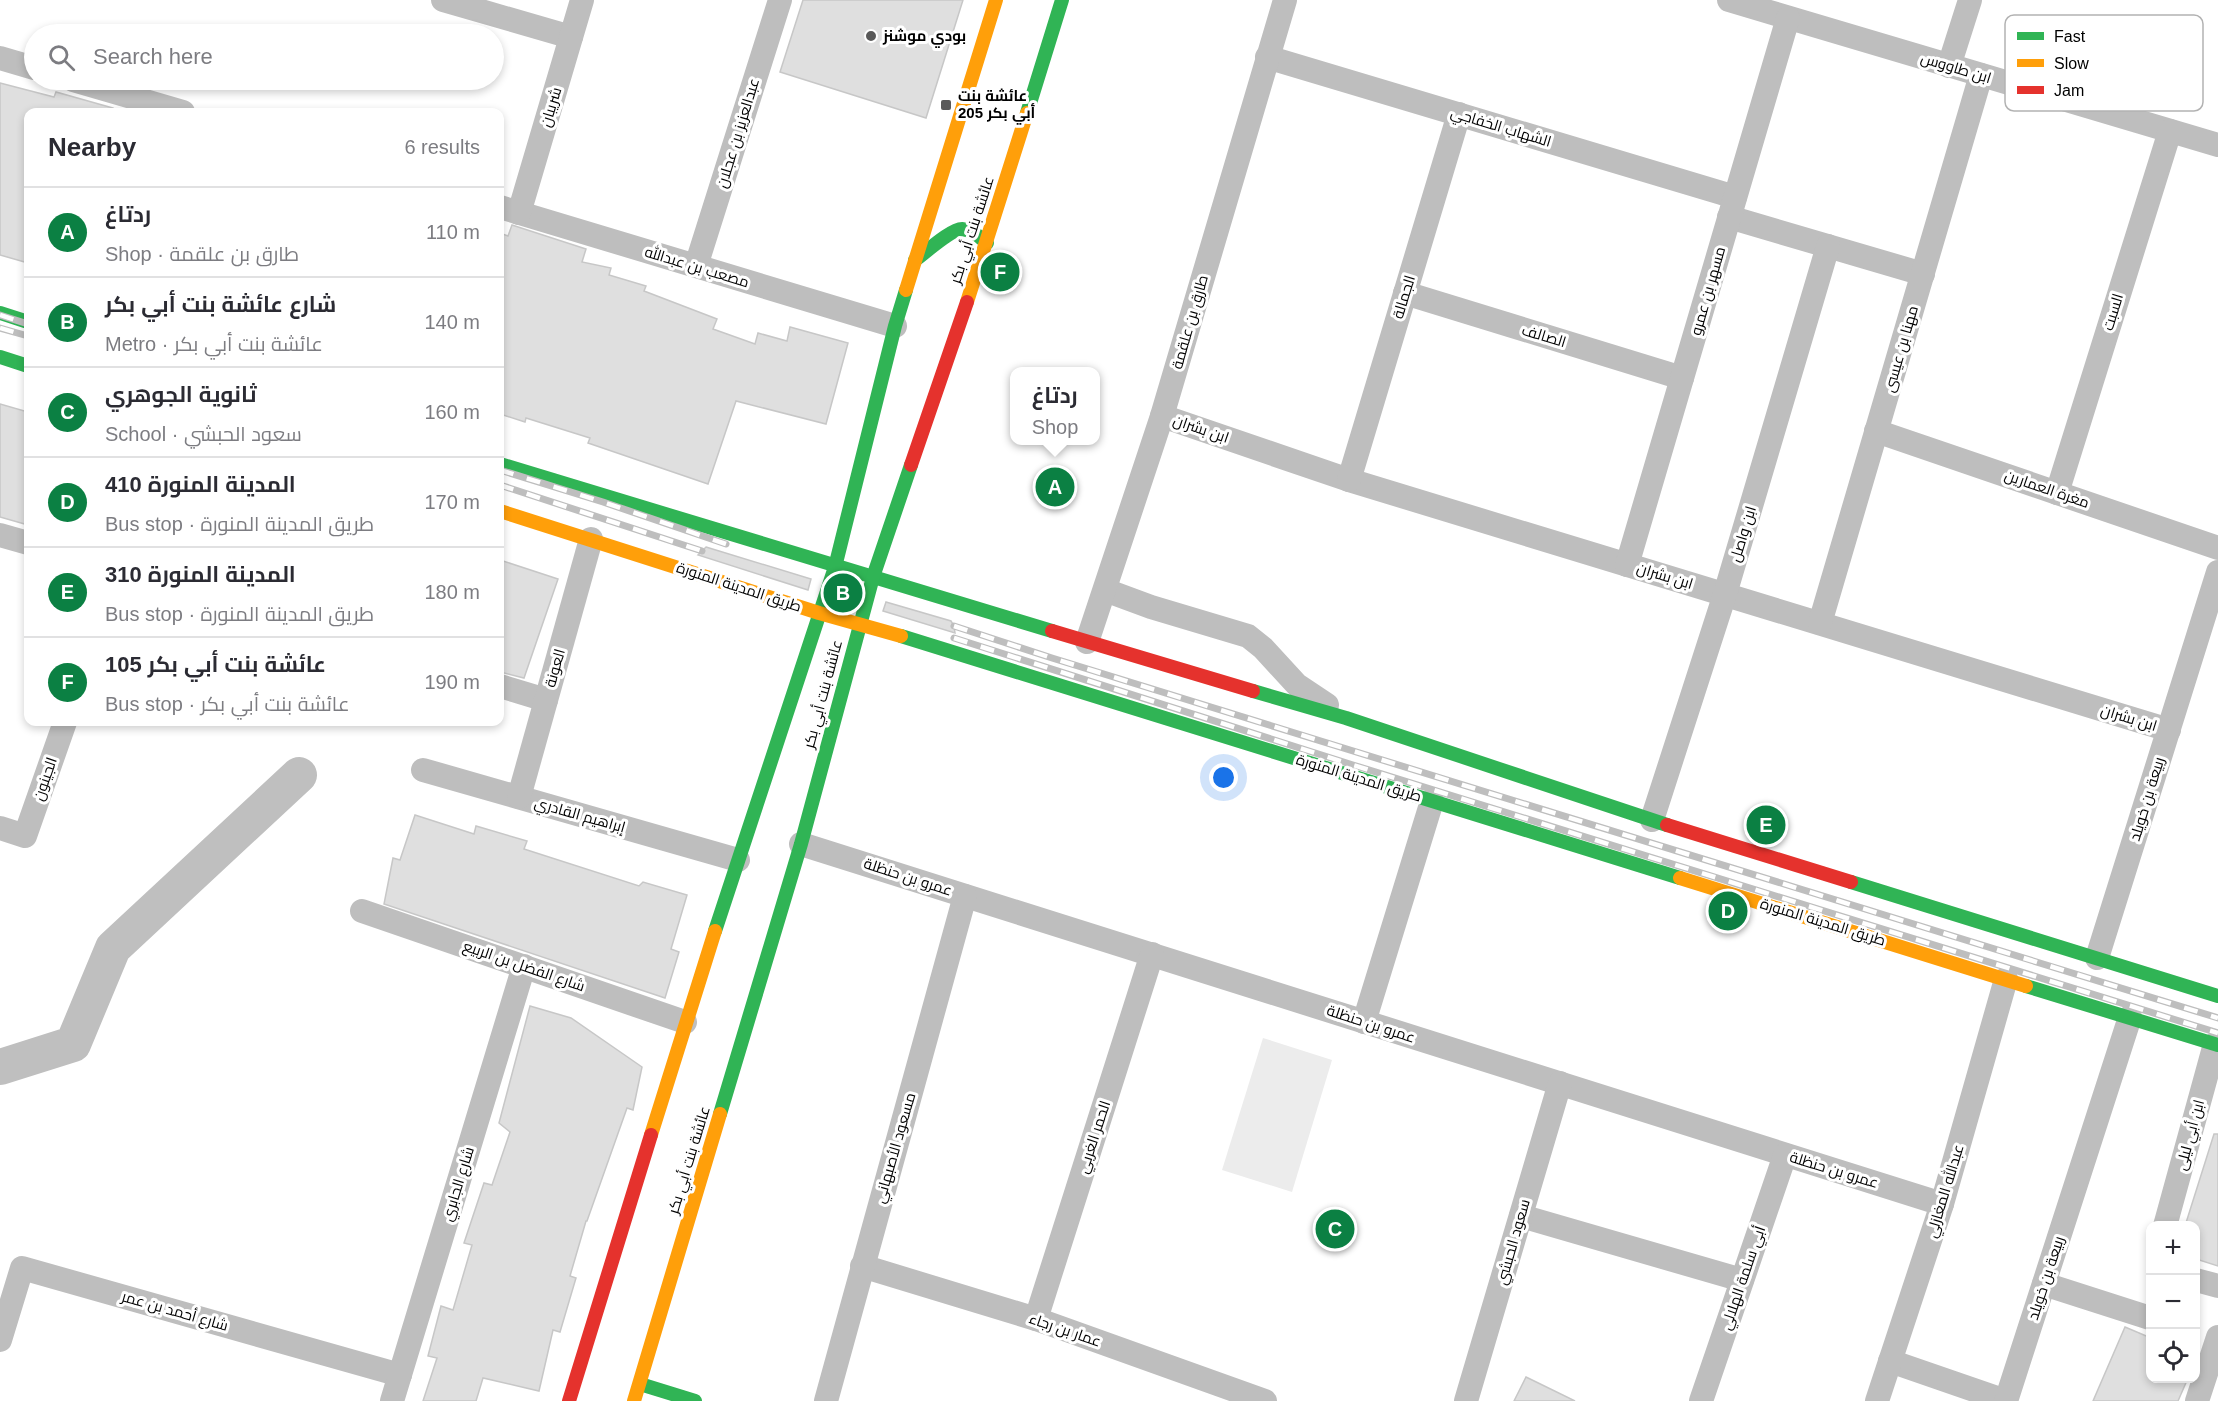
<!DOCTYPE html>
<meta charset="utf-8">
<style>
body{margin:0;font-family:Helvetica,Cairo,sans-serif;background:#f7f7f7;color:#2b2b33}
.controls{position:absolute;right:18px;bottom:18px;display:grid;overflow:hidden;border-radius:12px;box-shadow:0 3px 9px #0003}
.controls button{width:54px;height:54px;display:grid;place-items:center;padding:0;border:0;border-bottom:2px solid #e1e1e2;background:#fff;color:#2b2b33;font:30px sans-serif}
.you{position:absolute;left:1224px;top:778px;width:21px;height:21px;margin:-15px;border:4px solid #fff;border-radius:50%;background:#1a73e8;box-shadow:0 0 0 9px #1a73e833}
.badge{display:grid;place-items:center;width:39px;height:39px;border-radius:50%;background:#0b8043;color:#fff;font-size:20px;font-weight:700}
.pin{position:absolute;translate:-50% -50%;border:3px solid #fff;box-shadow:0 2px 6px #0006}
.popup{position:absolute;left:1010px;top:367px;width:90px;height:78px;box-sizing:border-box;display:grid;place-content:center;border-radius:12px;background:#fff;filter:drop-shadow(0 2px 4px #0005);font-size:20px;white-space:nowrap;color:#7c7c81}
.popup b{font-size:22px;color:#2b2b33}
.popup::after{content:'';position:absolute;left:50%;top:100%;margin-left:-12px;border:12px solid transparent;border-top-color:#fff}
.list{margin:0;padding:0;list-style:none}
h2{display:flex;justify-content:space-between;align-items:center;height:78px;margin:0;padding:0 24px;font-size:26px}
h2 small{font-size:20px;font-weight:400;color:#7c7c81}
.list li{display:grid;grid-template-columns:39px 1fr auto;gap:18px;align-items:center;box-sizing:border-box;height:90px;padding:0 24px;border-top:2px solid #e1e1e2}
.list b{display:block;font-size:22px;white-space:nowrap}
.list p{margin:0;font-size:20px;white-space:nowrap;color:#7c7c81}
.list em{font-size:20px;font-style:normal;color:#7c7c81}
.icon{flex:none;width:33px;height:33px;fill:none;stroke:currentColor;stroke-width:2;stroke-linecap:round;stroke-linejoin:round}
.map{position:relative;flex:none;width:2218px;height:1401px;overflow:hidden}
.search{position:absolute;background:#fff;box-shadow:0 3px 9px #0003;left:24px;top:24px;width:480px;height:66px;display:flex;align-items:center;gap:15px;box-sizing:border-box;padding:0 21px;border-radius:33px;color:#7c7c81;font-size:22px}
.panel{position:absolute;background:#fff;box-shadow:0 3px 9px #0003;left:24px;top:108px;width:480px;height:618px;border-radius:12px}
.map>svg:first-child{display:block}
</style>
<div class="map">
<svg width="2218" height="1401" viewBox="0 0 2218 1401">
<rect width="100%" height="100%" fill="#fff"/>
<!-- green -->
<polygon fill="#ececec" points="1263,1038 1332,1060 1292,1192 1222,1170"/>
<g fill="none" stroke-linecap="round" stroke-linejoin="round">
<!-- river -->
<polyline stroke="#bfbfbf" stroke-width="36" points="0,1067 73,1044 113,948 299,775"/>
</g>
<!-- building -->
<g fill="#dfdfdf" stroke="#c7c7c7" stroke-width="1.5">
<polygon points="803,0 963,0 926,118 780,72"/>
<polygon points="0,83 54,97 56,92 113,108 112,112 28,112 28,263 0,255"/>
<polygon points="512,225 586,249 582,262 611,268 609,275 646,286 644,291 717,319 713,329 755,344 758,333 787,341 790,327 848,343 826,424 736,401 708,484 588,443 590,438 526,418 525,422 500,414 500,233 508,236"/>
<polygon points="0,404 28,412 28,525 0,517"/>
<polygon points="706,547 811,579 808,590 698,555"/>
<polygon points="500,560 558,579 524,678 500,672"/>
<polygon points="886,602 951,621 954,626 955,633 883,611"/>
<polygon points="415,815 474,834 476,826 527,841 524,849 639,886 643,882 687,895 671,949 679,952 665,998 384,904 393,858 400,860"/>
<polygon points="530,1006 571,1018 642,1067 633,1110 627,1108 587,1221 586,1221 570,1276 576,1278 560,1332 553,1330 539,1391 483,1378 476,1401 423,1401 437,1358 428,1356 441,1306 453,1310 472,1245 464,1243 484,1183 492,1185 510,1132 499,1123"/>
<polygon points="2214,1134 2218,1134 2218,1266 2196,1259 2196,1226 2185,1226"/>
<polygon points="2125,1327 2151,1338 2151,1378 2188,1378 2178,1401 2093,1401"/>
<polygon points="1526,1377 1575,1401 1514,1401"/>
</g>
<g fill="none" stroke-linecap="round" stroke-linejoin="round">
<!-- street -->
<g stroke="#bebebe" stroke-width="24">
<polyline points="443,0 571,37"/>
<polyline points="1729,0 2218,145"/>
<polyline points="1267,57 1735,197"/>
<polyline points="0,58 34,68"/>
<polyline points="1949,66 1970,0"/>
<polyline points="73,80 183,112"/>
<polyline points="500,207 895,326"/>
<polyline points="519,213 582,0"/>
<polyline points="1729,217 1923,274"/>
<polyline points="696,266 780,0"/>
<polyline points="1405,293 1682,378"/>
<polyline points="1162,416 1349,480 2169,730"/>
<polyline points="1876,431 2218,548"/>
<polyline points="1349,480 1459,114"/>
<polyline points="2057,493 2170,131"/>
<polyline points="0,535 28,543"/>
<polyline points="1627,565 1788,18"/>
<polyline points="1105,590 1151,607 1248,636 1263,648 1297,685 1327,705"/>
<polyline points="1820,623 1981,75"/>
<polyline points="1087,642 1162,416 1285,0"/>
<polyline points="500,686 546,700"/>
<polyline points="423,770 738,860"/>
<polyline points="519,797 591,539"/>
<polyline points="1652,820 1725,594 1828,246"/>
<polyline points="0,828 25,836 65,722"/>
<polyline points="801,844 1942,1204"/>
<polyline points="362,911 685,1022"/>
<polyline points="2097,958 2218,572"/>
<polyline points="1364,1022 1432,801"/>
<polyline points="1521,1216 1742,1280"/>
<polyline points="2165,1226 2215,1044"/>
<polyline points="862,1266 1036,1319 1265,1401"/>
<polyline points="2196,1280 2218,1286"/>
<polyline points="2044,1284 2150,1318"/>
<polyline points="1036,1319 1152,954"/>
<polyline points="0,1340 22,1268 400,1375"/>
<polyline points="1890,1361 2006,1401"/>
<polyline points="392,1401 524,966"/>
<polyline points="826,1401 965,896"/>
<polyline points="1466,1401 1560,1083"/>
<polyline points="1701,1401 1785,1155"/>
<polyline points="1877,1401 1942,1204 2006,979"/>
<polyline points="2006,1401 2130,1017"/>
<polyline points="2197,1401 2218,1337"/>
</g>
<!-- fast -->
<g stroke="#30b455" stroke-width="14">
<polyline points="1027,113 1062,0"/>
<path d="M915 260C925 253 951 229 962 229 972 230 980 237 987 243"/>
<polyline points="0,313 28,322"/>
<polyline points="0,357 28,366"/>
<polyline points="500,464 1052,631"/>
<polyline points="901,636 1680,878"/>
<polyline points="1253,691 1346,718 1667,825"/>
<polyline points="1851,882 2218,996"/>
<polyline points="715,931 835,567 895,326 906,290"/>
<polyline points="2026,986 2218,1045"/>
<polyline points="720,1114 801,844 873,577 911,465"/>
<polyline points="640,1384 695,1401"/>
</g>
<!-- slow -->
<g stroke="#ff9f0a" stroke-width="14">
<polyline points="906,290 996,0"/>
<polyline points="967,302 1027,113"/>
<polyline points="500,511 819,613 901,636"/>
<polyline points="1680,878 2026,986"/>
<polyline points="651,1135 715,931"/>
<polyline points="634,1401 720,1114"/>
</g>
<!-- jam -->
<g stroke="#e5322d" stroke-width="14">
<polyline points="911,465 967,302"/>
<polyline points="1052,631 1253,691"/>
<polyline points="1667,825 1851,882"/>
<polyline points="569,1401 651,1135"/>
</g>
<defs>
<g id="rail">
<polyline points="0,315 28,324"/>
<polyline points="0,328 28,336"/>
<polyline points="500,470 603,502 726,544"/>
<polyline points="500,485 702,551"/>
<polyline points="954,626 1052,658 2218,1018"/>
<polyline points="954,638 1353,765 2218,1033"/>
</g>
</defs>
<!-- rail casing -->
<use href="#rail" stroke="#bebebe" stroke-width="7"/>
<!-- rail -->
<use href="#rail" stroke="#fff" stroke-width="4.5" stroke-dasharray="14" stroke-linecap="butt"/>
</g>
<!-- markers -->
<g fill="#595959" stroke="#fff" stroke-width="2">
<circle cx="871" cy="36" r="6"/>
<rect x="940" y="99" width="12" height="12" rx="3"/>
</g>
<g text-anchor="middle" stroke-width="6" stroke-linejoin="round" paint-order="stroke">
<!-- poi labels -->
<g font-size="15" font-weight="bold" fill="#000" stroke="#fff" text-anchor="start">
<text x="883" y="41">بودي موشنز</text>
<text x="958" y="101">عائشة بنت<tspan x="958" dy="17">أبي بكر 205</tspan></text>
</g>
<!-- street labels -->
<g font-size="15" fill="#000" stroke="#fff">
<text transform="translate(1956 68) rotate(17)" y="5">ابن طاووس</text>
<text transform="translate(551 107) rotate(-73)" y="5">شريبان</text>
<text transform="translate(1501 127) rotate(17)" y="5">الشهاب الخفاجي</text>
<text transform="translate(738 133) rotate(-73)" y="5">عبدالعزيز بن عجلان</text>
<text transform="translate(972 230) rotate(-72)" y="5">عائشة بنت أبي بكر</text>
<text transform="translate(697 267) rotate(17)" y="5">مصعب بن عبدالله</text>
<text transform="translate(1708 291) rotate(-74)" y="5">مسهر بن عمرو</text>
<text transform="translate(1404 297) rotate(-73)" y="5">الجمالة</text>
<text transform="translate(2113 312) rotate(-73)" y="5">السبت</text>
<text transform="translate(1190 322) rotate(-74)" y="5">طارق بن علقمة</text>
<text transform="translate(1544 336) rotate(17)" y="5">الصالف</text>
<text transform="translate(1901 349) rotate(-74)" y="5">مهنا بن عيسى</text>
<text transform="translate(1201 429) rotate(19)" y="5">ابن بشران</text>
<text transform="translate(2047 489) rotate(19)" y="5">مغرة العمارين</text>
<text transform="translate(1743 534) rotate(-73)" y="5">ابن واصل</text>
<text transform="translate(1665 576) rotate(17)" y="5">ابن بشران</text>
<text transform="translate(739 587) rotate(18)" y="5">طريق المدينة المنورة</text>
<text transform="translate(555 668) rotate(-74)" y="5">العونة</text>
<text transform="translate(823 694) rotate(-75)" y="5">عائشة بنت أبي بكر</text>
<text transform="translate(2129 718) rotate(17)" y="5">ابن بشران</text>
<text transform="translate(1359 778) rotate(17)" y="5">طريق المدينة المنورة</text>
<text transform="translate(45 779) rotate(-71)" y="5">الجينون</text>
<text transform="translate(2147 799) rotate(-73)" y="5">ربيعة بن خويلد</text>
<text transform="translate(580 815) rotate(16)" y="5">إبراهيم القادري</text>
<text transform="translate(908 877) rotate(18)" y="5">عمرو بن حنظلة</text>
<text transform="translate(1823 922) rotate(17)" y="5">طريق المدينة المنورة</text>
<text transform="translate(524 966) rotate(19)" y="5">شارع الفضل بن الربيع</text>
<text transform="translate(1371 1024) rotate(18)" y="5">عمرو بن حنظلة</text>
<text transform="translate(2190 1135) rotate(-75)" y="5">ابن أبي ليلى</text>
<text transform="translate(1094 1137) rotate(-72)" y="5">الحمر الغربي</text>
<text transform="translate(895 1148) rotate(-74)" y="5">مسعود الأصبهاني</text>
<text transform="translate(689 1160) rotate(-73)" y="5">عائشة بنت أبي بكر</text>
<text transform="translate(1834 1170) rotate(17)" y="5">عمرو بن حنظلة</text>
<text transform="translate(458 1184) rotate(-73)" y="5">شارع الجابري</text>
<text transform="translate(1945 1191) rotate(-73)" y="5">عبدالله المغازلي</text>
<text transform="translate(1513 1242) rotate(-74)" y="5">سعود الحبشي</text>
<text transform="translate(1743 1278) rotate(-71)" y="5">أبي سلمة الهلالي</text>
<text transform="translate(2046 1278) rotate(-72)" y="5">ربيعة بن خويلد</text>
<text transform="translate(175 1311) rotate(16)" y="5">شارع أحمد بن عمر</text>
<text transform="translate(1065 1330) rotate(19)" y="5">عمار بن رجاء</text>
</g>
</g>
<!-- legend -->
<rect x="2005" y="15" width="198" height="96" rx="9" fill="#fff" stroke="#b2b2b2" stroke-width="1.5"/>
<rect x="2017" y="32" width="27" height="8" fill="#30b455"/>
<rect x="2017" y="59" width="27" height="8" fill="#ff9f0a"/>
<rect x="2017" y="86" width="27" height="8" fill="#e5322d"/>
<g font-size="16" fill="#000">
<text x="2054" y="42">Fast</text>
<text x="2054" y="69">Slow</text>
<text x="2054" y="96">Jam</text>
</g>
</svg>
<div class="controls">
<button>+</button>
<button>−</button>
<button><svg class="icon" aria-label="locate" viewBox="0 0 24 24"><circle cx="12" cy="12" r="6"/><path d="M12 2v4M12 18v4M2 12h4M18 12h4"/></svg></button>
</div>
<div class="you"></div>
<div class="pin badge" style="left:1055px;top:487px">A</div>
<div class="popup"><b>ردتاغ</b>Shop</div>
<div class="pin badge" style="left:843px;top:593px">B</div>
<div class="pin badge" style="left:1335px;top:1229px">C</div>
<div class="pin badge" style="left:1728px;top:911px">D</div>
<div class="pin badge" style="left:1766px;top:825px">E</div>
<div class="pin badge" style="left:1000px;top:272px">F</div>
<div class="search"><svg class="icon" aria-label="search" viewBox="0 0 24 24"><circle cx="10" cy="10" r="6"/><path d="M15 15l6 6"/></svg>Search here</div>
<section class="panel">
<h2>Nearby<small>6 results</small></h2>
<ul class="list">
<li><span class="badge">A</span><div><b>ردتاغ</b><p>Shop · طارق بن علقمة</p></div><em>110 m</em></li>
<li><span class="badge">B</span><div><b>شارع عائشة بنت أبي بكر</b><p>Metro · عائشة بنت أبي بكر</p></div><em>140 m</em></li>
<li><span class="badge">C</span><div><b>ثانوية الجوهري</b><p>School · سعود الحبشي</p></div><em>160 m</em></li>
<li><span class="badge">D</span><div><b>المدينة المنورة 410</b><p>Bus stop · طريق المدينة المنورة</p></div><em>170 m</em></li>
<li><span class="badge">E</span><div><b>المدينة المنورة 310</b><p>Bus stop · طريق المدينة المنورة</p></div><em>180 m</em></li>
<li><span class="badge">F</span><div><b>عائشة بنت أبي بكر 105</b><p>Bus stop · عائشة بنت أبي بكر</p></div><em>190 m</em></li>
</ul>
</section>
</div>
